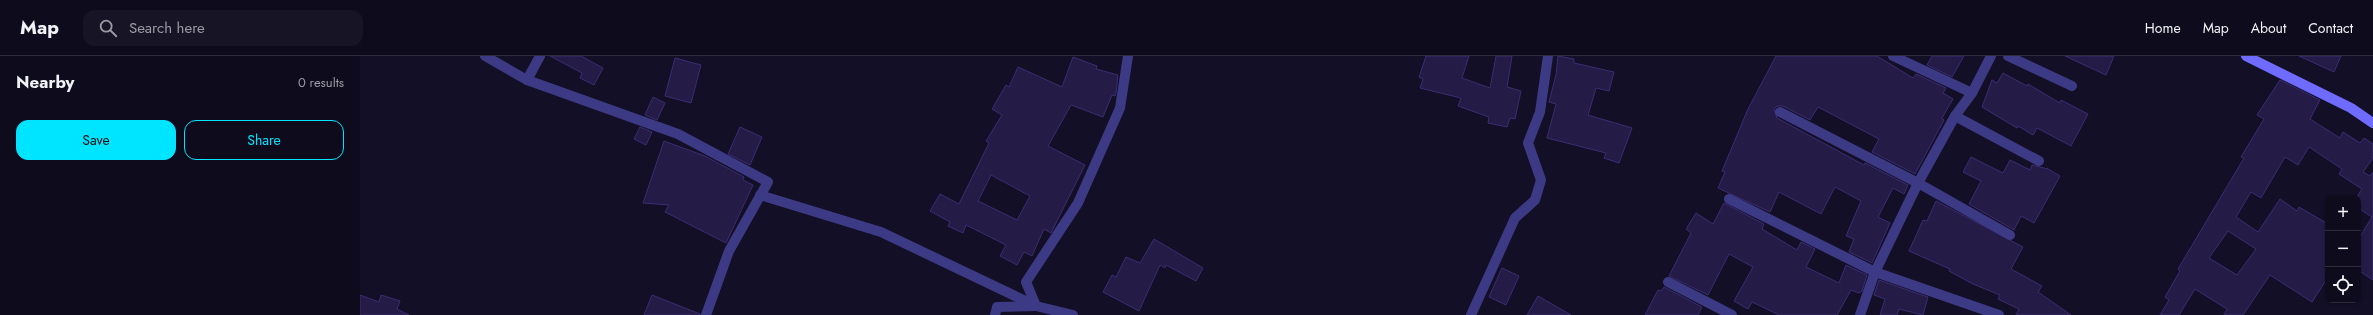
<!DOCTYPE html>
<meta charset="utf-8">
<style>
body{margin:0;font-family:Jost,sans-serif;background:#171425;color:#f1f3f6}
.controls{position:absolute;right:12px;bottom:12px;display:grid;overflow:hidden;border-radius:8px;box-shadow:0 1px 3px #0004}
.controls button{width:36px;height:36px;display:grid;place-items:center;padding:0;border:0;border-bottom:1px solid #2e2b3b;background:#0e0b1c;color:#f1f3f6;font:20px sans-serif}
.list{margin:0;padding:0;list-style:none}
h2{display:flex;justify-content:space-between;align-items:center;height:52px;margin:0;padding:0 16px;font-size:17px}
h2 small{font-size:13px;font-weight:400;color:#9b9ba3}
.actions{display:flex;gap:8px;padding:12px 16px}
.actions a{flex:1;padding:9px 0;border:1px solid #00e5ff;border-radius:12px;text-align:center;font-size:14px;color:#00e5ff}
.actions .main{background:#00e5ff;color:#111}
.icon{flex:none;width:22px;height:22px;fill:none;stroke:currentColor;stroke-width:2;stroke-linecap:round;stroke-linejoin:round}
.map{position:relative;flex:none;width:2013px;height:259px;overflow:hidden}
header{display:flex;align-items:center;gap:24px;box-sizing:border-box;height:56px;padding:0 20px;background:#0e0b1c;border-bottom:1px solid #2e2b3b}
header strong{font-size:19px}
nav{display:flex;gap:22px;margin-inline-start:auto;font-size:14px}
.search{width:280px;height:36px;background:#171425;display:flex;align-items:center;gap:10px;box-sizing:border-box;padding:0 14px;border-radius:12px;color:#9b9ba3;font-size:15px}
main{display:flex}
aside{flex:1;background:#0e0b1c}
.map>svg:first-child{display:block}
</style>
<header>
<strong>Map</strong>
<div class="search"><svg class="icon" aria-label="search" viewBox="0 0 24 24"><circle cx="10" cy="10" r="6"/><path d="M15 15l6 6"/></svg>Search here</div>
<nav><a>Home</a><a>Map</a><a>About</a><a>Contact</a></nav>
</header>
<main>
<aside>
<h2>Nearby<small>0 results</small></h2>
<ul class="list">
</ul>
<div class="actions"><a class="main">Save</a><a>Share</a></div>
</aside>
<div class="map">
<svg width="2013" height="259" viewBox="0 0 2013 259">
<rect width="100%" height="100%" fill="#130f26"/>
<!-- building -->
<g fill="#241b47" stroke="#3b2d73" fill-rule="evenodd">
<polygon points="190,0 221,0 243,12 234,29 220,22 222,17"/>
<polygon points="1066,0 1109,0 1102,22 1130,32 1136,0 1152,0 1147,31 1161,35 1155,63 1150,62 1147,71 1128,67 1129,61 1098,50 1101,42 1060,32 1063,23 1059,21"/>
<polygon points="1198,0 1214,3 1214,7 1254,16 1249,35 1236,32 1228,59 1272,72 1259,107 1244,102 1246,97 1187,82 1196,48 1189,46 1196,19"/>
<polygon points="1416,0 1517,0 1553,22 1556,18 1586,32 1583,37 1593,43 1582,62 1584,64 1555,118 1512,96 1519,83 1458,51 1450,64 1423,50 1417,50 1414,53 1417,62 1504,109 1505,107 1548,129 1544,138 1533,132 1518,161 1530,167 1512,207 1489,196 1494,183 1486,180 1501,145 1475,131 1461,158 1419,136 1410,156 1358,132 1365,116 1362,115 1388,53"/>
<polygon points="1572,0 1604,0 1592,21 1567,9"/>
<polygon points="1705,0 1754,0 1746,19"/>
<polygon points="1939,0 1981,0 1974,16"/>
<path d="M713 1 737 10 736 13 758 19 756 37 755 40 752 39 743 61 711 49 688 90 725 109 691 177 684 173 672 200 664 196 657 209 640 200 646 189 606 169 603 177 588 170 590 166 570 155 580 138 599 148 629 87 626 85 642 59 632 53 646 29 649 31 658 11 702 31ZM631 119 670 140 657 164 618 145Z"/>
<polygon points="315,2 341,9 331,47 305,40"/>
<polygon points="1643,17 1667,30 1668,28 1700,47 1701,44 1728,58 1711,90 1677,72 1673,79 1658,70 1657,72 1622,51 1632,24 1637,27"/>
<path d="M1920 24 1960 44 1950 63 1980 82 1983 76 2000 87 2004 82 2013 88V102L2003 116 2010 120 2013 116V224L1998 214V184L2012 161 1998 152V139L2002 133 1979 118 1982 113 1949 91 1938 109 1925 101 1901 142 1891 136 1876 161 1898 176 1920 143 1937 155 1939 151 1968 168V221L1952 246 1910 219 1883 259H1864L1867 253 1835 233 1819 259H1800L1809 244 1805 241 1820 215 1818 213 1884 102 1881 101 1904 63 1897 59ZM1868 175 1896 193 1877 219 1849 202Z"/>
<polygon points="293,41 305,47 297,64 285,59"/>
<polygon points="280,71 292,76 286,89 274,83"/>
<polygon points="380,71 402,81 390,109 368,98"/>
<polygon points="304,85 345,100 384,121 383,124 393,129 366,187 305,156 309,149 283,147"/>
<polygon points="1611,101 1643,117 1650,104 1670,114 1672,109 1688,113 1700,120 1674,167 1661,160 1654,174 1609,148 1621,125 1603,116"/>
<polygon points="1576,145 1663,191 1651,213 1682,230 1678,236 1711,259 1656,259 1659,253 1638,243 1640,239 1613,228 1589,215 1590,213 1549,195 1563,164 1567,165"/>
<polygon points="1364,147 1404,168 1402,173 1437,194 1441,186 1455,193 1446,211 1479,227 1486,209 1507,219 1502,235 1499,237 1491,234 1477,259 1419,259 1392,246 1388,253 1374,245 1393,211 1369,198 1348,239 1309,220 1331,177 1326,173 1336,157 1353,168"/>
<polygon points="794,183 843,212 836,225 806,209 805,212 800,209 779,255 743,236 752,219 756,221 766,201 780,207"/>
<polygon points="1142,212 1159,220 1146,249 1129,241"/>
<polygon points="1519,224 1568,241 1563,259 1539,253 1537,259 1520,259 1525,243 1514,239"/>
<polygon points="1304,231 1342,251 1338,259 1285,259 1298,234 1301,235"/>
<polygon points="0,239 19,246 21,239 40,245 37,253 49,259 0,259"/>
<polygon points="292,239 340,258 340,259 284,259"/>
<polygon points="1178,240 1211,259 1167,259"/>
</g>
<g fill="none" stroke-linecap="round" stroke-linejoin="round">
<!-- street -->
<g stroke="#3d3a85" stroke-width="10">
<polyline points="125,0 167,24 318,78 408,126 369,195 346,259"/>
<polyline points="1533,0 1612,37"/>
<polyline points="1648,0 1712,30"/>
<polyline points="167,24 180,0"/>
<polyline points="1420,56 1558,127 1650,179"/>
<polyline points="1595,60 1679,105"/>
<polyline points="400,139 521,176 676,250 713,259"/>
<polyline points="1369,143 1515,216 1639,259"/>
<polyline points="1308,226 1372,259"/>
<polyline points="635,259 637,251 676,250 666,226 718,147 760,52 768,0"/>
<polyline points="1111,259 1155,162 1175,144 1181,124 1168,87 1180,56 1188,0"/>
<polyline points="1500,259 1515,216 1558,127 1595,60 1612,37 1631,0"/>
</g>
<!-- secondary -->
<polyline stroke="#6f6bff" stroke-width="10" points="1886,0 1991,52 2013,67"/>
</g>
</svg>
<div class="controls">
<button>+</button>
<button>−</button>
<button><svg class="icon" aria-label="locate" viewBox="0 0 24 24"><circle cx="12" cy="12" r="6"/><path d="M12 2v4M12 18v4M2 12h4M18 12h4"/></svg></button>
</div>
</div>
</main>
